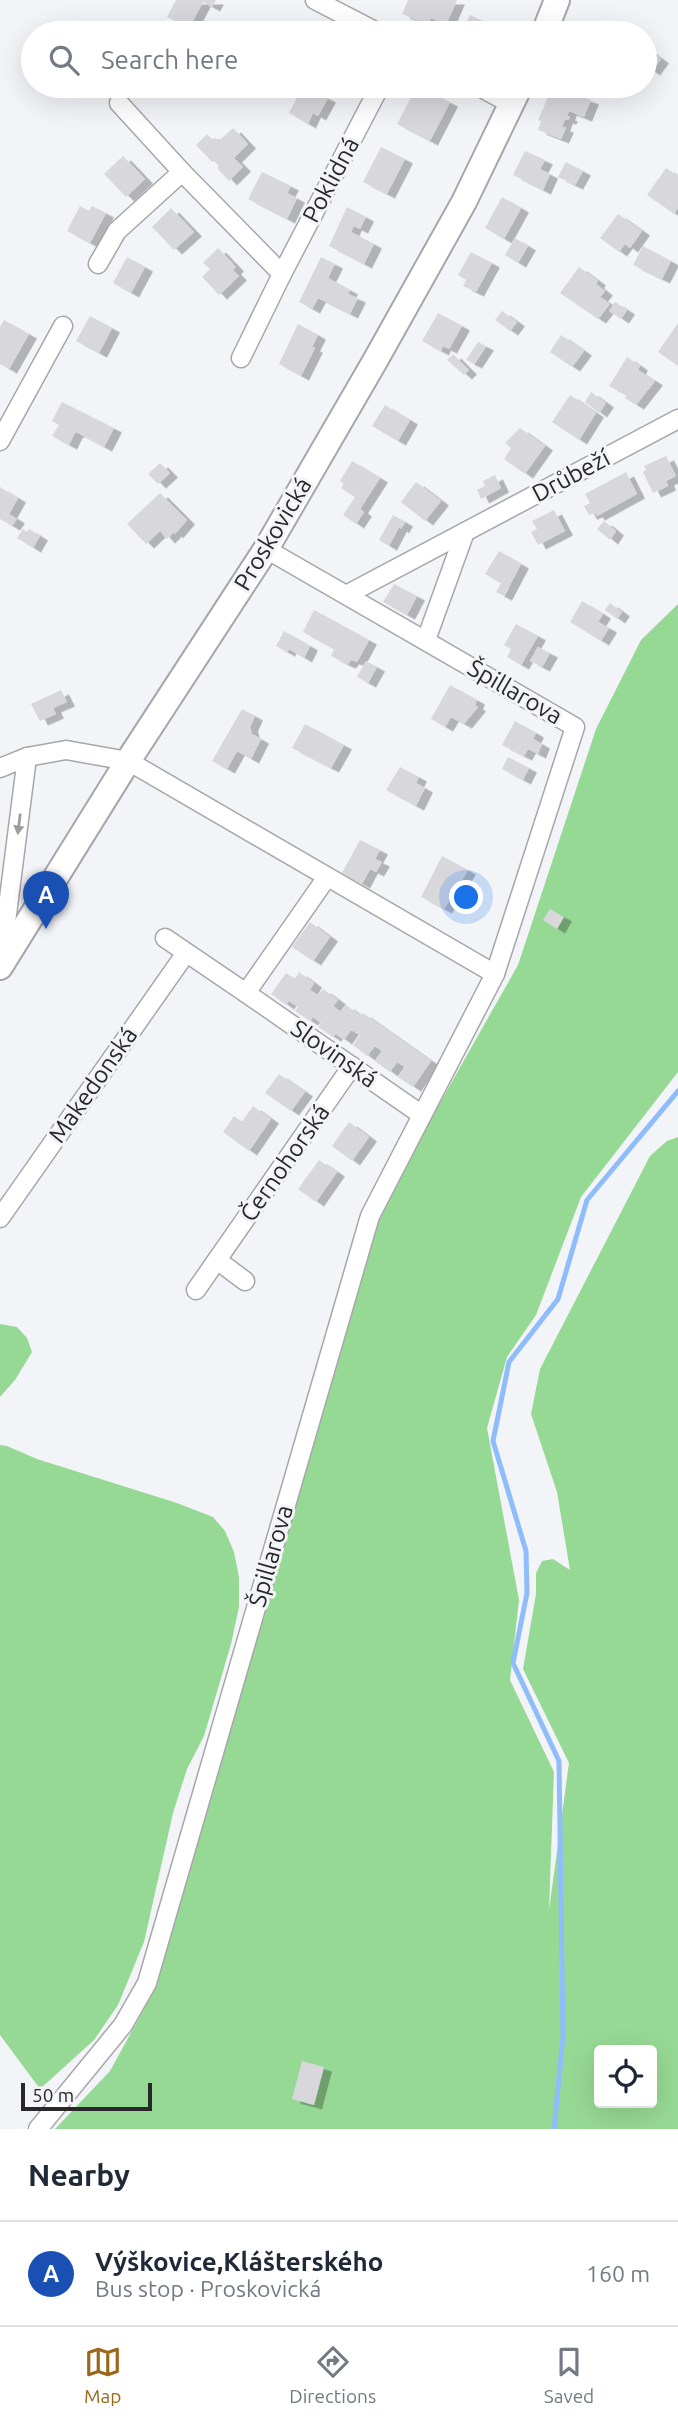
<!DOCTYPE html>
<meta charset="utf-8">
<style>
body{margin:0;font-family:Ubuntu,sans-serif;background:#f2f2f3;color:#1f2937}
.controls{position:absolute;right:21px;bottom:21px;display:grid;overflow:hidden;border-radius:7px;box-shadow:0 7px 28px #0002}
.controls button{width:63px;height:63px;display:grid;place-items:center;padding:0;border:0;border-bottom:2px solid #e0e1e3;background:#fff;color:#1f2937;font:35px sans-serif}
.scale{position:absolute;left:21px;bottom:18px;width:131px;box-sizing:border-box;padding-left:7px;border:4px solid #28282a;border-top:0;font-size:19px;line-height:24px;white-space:nowrap;color:#28282a;-webkit-text-stroke:5px #f3f4f8;paint-order:stroke}
.you{position:absolute;left:467px;top:898px;width:24px;height:24px;margin:-18px;border:5px solid #fff;border-radius:50%;background:#1a73e8;box-shadow:0 0 0 10px #1a73e833}
.badge{display:grid;place-items:center;width:46px;height:46px;border-radius:50%;background:#99681a;color:#fff;font-size:23px;font-weight:700}
.pin{position:absolute;translate:-50% -58px;filter:drop-shadow(0 2px 4px #0008)}
.pin::after{content:'';position:absolute;top:37px;width:24px;height:21px;background:inherit;clip-path:polygon(0 0,100% 0,50% 100%)}
.list{margin:0;padding:0;list-style:none}
h2{display:flex;justify-content:space-between;align-items:center;height:91px;margin:0;padding:0 28px;font-size:30px}
h2 small{font-size:23px;font-weight:400;color:#747a83}
.list li{display:grid;grid-template-columns:46px 1fr auto;gap:21px;align-items:center;box-sizing:border-box;height:105px;padding:0 28px;border-top:2px solid #e0e1e3}
.list b{display:block;font-size:26px;white-space:nowrap}
.list p{margin:0;font-size:23px;white-space:nowrap;color:#747a83}
.list em{font-size:23px;font-style:normal;color:#747a83}
.icon{flex:none;width:38px;height:38px;fill:none;stroke:currentColor;stroke-width:2;stroke-linecap:round;stroke-linejoin:round}
.map{position:relative;flex:none;width:678px;height:2129px;overflow:hidden}
.search{position:absolute;background:#fff;box-shadow:0 7px 28px #0002;left:21px;right:21px;top:21px;height:77px;display:flex;align-items:center;gap:18px;box-sizing:border-box;padding:0 24px;border-radius:38px;color:#747a83;font-size:26px}
.sheet{height:196px;background:#fff}
nav{display:flex;justify-content:space-around;align-items:center;box-sizing:border-box;height:98px;border-top:2px solid #e0e1e3;background:#fff;font-size:19px;color:#747a83}
nav a{display:grid;justify-items:center;gap:4px}
nav .on{color:#99681a}
.map>svg:first-child{display:block}
</style>
<div class="map">
<svg width="678" height="2129" viewBox="0 0 678 2129">
<defs>
<filter id="shadow"><feDropShadow dx="8" dy="4.5" stdDeviation="0" flood-color="#0004"/></filter>
</defs>
<rect width="100%" height="100%" fill="#f3f4f8"/>
<!-- green -->
<g fill="#96d994" fill-rule="evenodd">
<path d="M678 604V1072L581 1197 536 1315 507 1357 487 1428 519 1600 510 1680 554 1772 549 1910 569 1763 523 1669 536 1594V1573L542 1561 553 1559 570 1570 557 1492 531 1414 540 1369 650 1156 667 1141 678 1137V2129H55L110 2071 155 1989 381 1207 518 965 596 729 641 640ZM599 2050H652V2103H599Z"/>
<polygon points="0,1324 17,1327 27,1338 32,1352 15,1380 0,1397"/>
<polygon points="0,1445 7,1446 37,1459 177,1503 213,1517 225,1531 234,1552 239,1577 239,1607 231,1644 204,1736 187,1769 173,1813 144,1942 118,2005 94,2040 40,2089 0,2035"/>
</g>
<g fill="none" stroke-linecap="round" stroke-linejoin="round">
<!-- stream -->
<polyline stroke="#8fbdfb" stroke-width="5" points="554,2129 563,2036 559,1761 513,1663 527,1593 526,1551 493,1441 509,1362 558,1299 587,1200 678,1091"/>
</g>
<!-- building -->
<g fill="#d8d8dc" filter="url(#shadow)">
<polygon points="176,0 216,0 212,7 203,2 189,28 167,17"/>
<polygon points="408,0 457,0 446,25 431,18 429,25 402,14"/>
<polygon points="470,15 508,33 462,33"/>
<polygon points="604,21 629,31 628,33 599,33"/>
<polygon points="645,47 661,59 652,71 645,66"/>
<polygon points="303,86 328,98 318,116 313,113 308,124 289,113"/>
<polygon points="417,86 450,102 430,141 397,124"/>
<polygon points="553,86 591,100 584,117 569,111 567,116 570,117 568,120 565,119 562,127 566,128 561,139 538,130 541,121 538,120"/>
<polygon points="233,128 248,144 234,158 243,167 229,181 217,168 219,166 214,161 212,162 196,145 207,134 212,139 221,139"/>
<polygon points="381,147 405,159 387,194 363,182"/>
<polygon points="525,151 545,160 540,169 550,174 543,190 513,175"/>
<polygon points="123,156 145,179 126,197 104,174"/>
<polygon points="566,162 583,171 575,185 558,177"/>
<polygon points="666,168 678,176 678,208 674,214 647,195"/>
<polygon points="262,172 291,186 287,193 297,198 287,219 248,199"/>
<polygon points="502,197 521,208 504,239 485,228"/>
<polygon points="80,206 89,211 92,206 106,213 90,243 67,231"/>
<polygon points="347,207 366,217 360,229 354,226 351,232 374,244 364,264 329,246"/>
<polygon points="171,208 194,232 174,250 152,227"/>
<polygon points="618,214 642,231 630,248 625,244 619,252 600,238"/>
<polygon points="515,238 528,246 518,263 505,255"/>
<polygon points="643,246 671,261 662,279 633,265"/>
<polygon points="218,248 236,267 233,270 239,276 219,295 202,277 210,269 203,263"/>
<polygon points="471,252 492,263 476,292 463,286 466,280 458,275"/>
<polygon points="127,257 145,267 131,293 113,283"/>
<polygon points="321,257 335,264 328,278 350,290 348,294 358,298 350,314 318,298 312,309 299,302"/>
<polygon points="579,267 598,281 596,284 605,291 600,297 610,304 598,319 560,293"/>
<polygon points="615,302 627,310 621,319 609,311"/>
<polygon points="502,311 517,322 510,331 495,320"/>
<polygon points="438,313 462,326 449,349 443,346 441,351 422,341"/>
<polygon points="90,316 112,328 99,353 76,341"/>
<polygon points="4,320 29,334 9,369 0,364 0,327"/>
<polygon points="678,323 678,366 658,352"/>
<polygon points="298,324 318,335 312,347 315,348 301,376 279,364"/>
<polygon points="561,335 584,351 572,367 550,352"/>
<polygon points="478,342 486,346 474,364 466,360"/>
<polygon points="453,354 469,370 464,375 447,360"/>
<polygon points="627,357 640,366 638,370 655,381 636,405 625,398 627,395 609,386"/>
<polygon points="591,392 606,403 599,413 585,402"/>
<polygon points="570,395 596,413 579,440 552,422"/>
<polygon points="62,402 114,428 104,447 78,433 75,433 69,445 52,436 59,425 52,421"/>
<polygon points="385,405 410,420 398,441 372,426"/>
<polygon points="520,428 545,446 525,474 504,459 511,448 505,443"/>
<polygon points="666,456 676,476 666,481 668,486 653,493 643,472 646,470 644,466"/>
<polygon points="352,461 380,478 360,509 364,512 356,524 343,515 355,497 341,488 344,484 340,481"/>
<polygon points="160,463 170,473 158,484 148,474"/>
<polygon points="626,472 637,494 597,516 595,513 589,515 584,506 590,503 585,494"/>
<polygon points="495,475 501,488 481,499 477,490 485,486 483,481"/>
<polygon points="416,482 441,501 425,521 401,502"/>
<polygon points="0,487 18,498 9,514 17,519 12,526 0,519"/>
<polygon points="160,493 187,520 175,534 174,532 167,539 160,531 146,544 127,524"/>
<polygon points="554,510 565,531 538,545 531,532 537,529 532,521"/>
<polygon points="393,515 405,522 401,529 399,527 389,546 379,540"/>
<polygon points="604,521 616,531 610,540 597,529"/>
<polygon points="23,529 27,532 29,529 40,536 33,548 17,538"/>
<polygon points="499,551 521,564 504,596 496,592 501,583 485,574"/>
<polygon points="394,584 417,596 407,615 383,602"/>
<polygon points="582,601 603,614 598,622 609,628 601,641 570,622"/>
<polygon points="610,603 622,612 617,619 605,610"/>
<polygon points="314,610 369,640 357,662 351,660 348,664 345,663 331,656 334,649 303,632"/>
<polygon points="516,624 538,636 521,665 507,657 511,649 504,645"/>
<polygon points="284,631 310,646 304,658 289,649 287,652 276,646"/>
<polygon points="538,647 550,653 542,667 530,661"/>
<polygon points="366,661 377,667 368,683 357,677"/>
<polygon points="450,685 477,700 475,705 478,707 464,724 451,717 445,727 431,719"/>
<polygon points="61,690 67,702 53,708 56,714 40,721 31,704"/>
<polygon points="242,709 255,716 250,727 252,734 261,739 251,759 237,751 227,769 212,761"/>
<polygon points="515,721 536,733 533,739 542,744 538,754 528,749 524,756 502,745"/>
<polygon points="305,724 344,745 331,768 292,748"/>
<polygon points="508,757 529,768 523,780 502,769"/>
<polygon points="400,767 419,777 416,783 425,788 416,806 386,790"/>
<polygon points="360,840 380,850 375,859 382,862 376,872 370,869 362,884 342,873"/>
<polygon points="442,856 468,870 444,909 421,897"/>
<polygon points="550,909 564,917 557,929 543,920"/>
<polygon points="310,922 330,937 313,961 292,947"/>
<polygon points="299,972 314,983 310,990 318,995 323,989 338,1000 333,1006 341,1012 346,1005 361,1016 363,1013 431,1061 413,1087 398,1077 405,1067 397,1062 390,1072 375,1061 382,1051 375,1046 367,1056 353,1045 360,1035 351,1030 344,1040 336,1034 333,1037 318,1027 321,1023 313,1017 310,1021 295,1011 298,1007 289,1001 286,1005 271,994 286,973 295,979"/>
<polygon points="279,1074 305,1092 291,1111 265,1093"/>
<polygon points="253,1106 271,1119 249,1151 223,1132 234,1116 242,1122"/>
<polygon points="349,1122 369,1137 352,1161 332,1146"/>
<polygon points="319,1160 337,1172 316,1202 298,1189"/>
<polygon points="302,2061 324,2067 314,2105 292,2099"/>
</g>
<g fill="none" stroke-linecap="round" stroke-linejoin="round">
<defs>
<g id="street">
<polyline points="315,0 379,33"/>
<polyline points="478,86 511,104"/>
<polyline points="119,103 182,172 282,274 241,358"/>
<polyline points="98,264 117,231 182,172"/>
<polyline points="282,274 380,86"/>
<polyline points="0,441 63,326"/>
<polyline points="348,594 678,419"/>
<polyline points="426,640 465,532"/>
<polyline points="0,768 27,757 66,750 128,761 495,974"/>
<polyline points="165,938 246,993 327,877"/>
<polyline points="4,958 6,922 27,757"/>
<polyline points="246,993 422,1115"/>
<polyline points="0,1218 186,953"/>
<polyline points="217,1260 245,1281"/>
<polyline points="196,1290 352,1066"/>
<polyline points="38,2129 123,2025 147,1983 370,1216 495,974 575,727 266,549"/>
</g>
<g id="secondary">
<polyline points="544,33 557,0"/>
<polyline points="0,967 128,761 266,549 375,361 464,202 520,86"/>
</g>
</defs>
<!-- street casing -->
<use href="#street" stroke="#a7a7ab" stroke-width="21"/>
<!-- secondary casing -->
<use href="#secondary" stroke="#a7a7ab" stroke-width="28"/>
<!-- street -->
<use href="#street" stroke="#fff" stroke-width="18"/>
<!-- secondary -->
<use href="#secondary" stroke="#fff" stroke-width="24"/>
</g>
<!-- one-way arrows -->
<defs><path id="oneway-solid" d="M-6-.8H1V-3.2L6.5 0L1 3.2V.8H-6Z" transform="scale(1.75)"/></defs>
<use fill="#9e9e9f" href="#oneway-solid" transform="translate(19 824) rotate(97)"/>
<g text-anchor="middle" stroke-width="6" stroke-linejoin="round" paint-order="stroke">
<!-- street labels -->
<g font-size="24" fill="#28282a" stroke="#f3f4f8">
<text transform="translate(331 180) rotate(-62)" y="8">Poklidná</text>
<text transform="translate(571 476) rotate(-28)" y="8">Drůbeží</text>
<text transform="translate(273 534) rotate(-59)" y="8">Proskovická</text>
<text transform="translate(515 692) rotate(30)" y="8">Špillarova</text>
<text transform="translate(334 1054) rotate(35)" y="8">Slovinská</text>
<text transform="translate(93 1085) rotate(-55)" y="8">Makedonská</text>
<text transform="translate(285 1163) rotate(-55)" y="8">Černohorská</text>
<text transform="translate(271 1556) rotate(-74)" y="8">Špillarova</text>
</g>
</g>
</svg>
<div class="controls">
<button><svg class="icon" aria-label="locate" viewBox="0 0 24 24"><circle cx="12" cy="12" r="6"/><path d="M12 2v4M12 18v4M2 12h4M18 12h4"/></svg></button>
</div>
<div class="scale">50 m</div>
<div class="you"></div>
<div class="pin badge" style="left:46px;top:929px;background:#1a4fb4">A</div>
<div class="search"><svg class="icon" aria-label="search" viewBox="0 0 24 24"><circle cx="10" cy="10" r="6"/><path d="M15 15l6 6"/></svg>Search here</div>
</div>
<section class="sheet">
<h2>Nearby<small></small></h2>
<ul class="list">
<li><span class="badge" style="background:#1a4fb4">A</span><div><b>Výškovice,Klášterského</b><p>Bus stop · Proskovická</p></div><em>160 m</em></li>
</ul>
</section>
<nav>
<a class="on"><svg class="icon" aria-label="map" viewBox="0 0 24 24"><path d="M3 6l6-2 6 2 6-2v14l-6 2-6-2-6 2zM9 4v14M15 6v14"/></svg>Map</a>
<a><svg class="icon" aria-label="directions" viewBox="0 0 24 24"><path d="M12 3l9 9-9 9-9-9zM9 14v-3h6M13 9l2 2-2 2"/></svg>Directions</a>
<a><svg class="icon" aria-label="saved" viewBox="0 0 24 24"><path d="M7 4h10v16l-5-4-5 4z"/></svg>Saved</a>
</nav>
